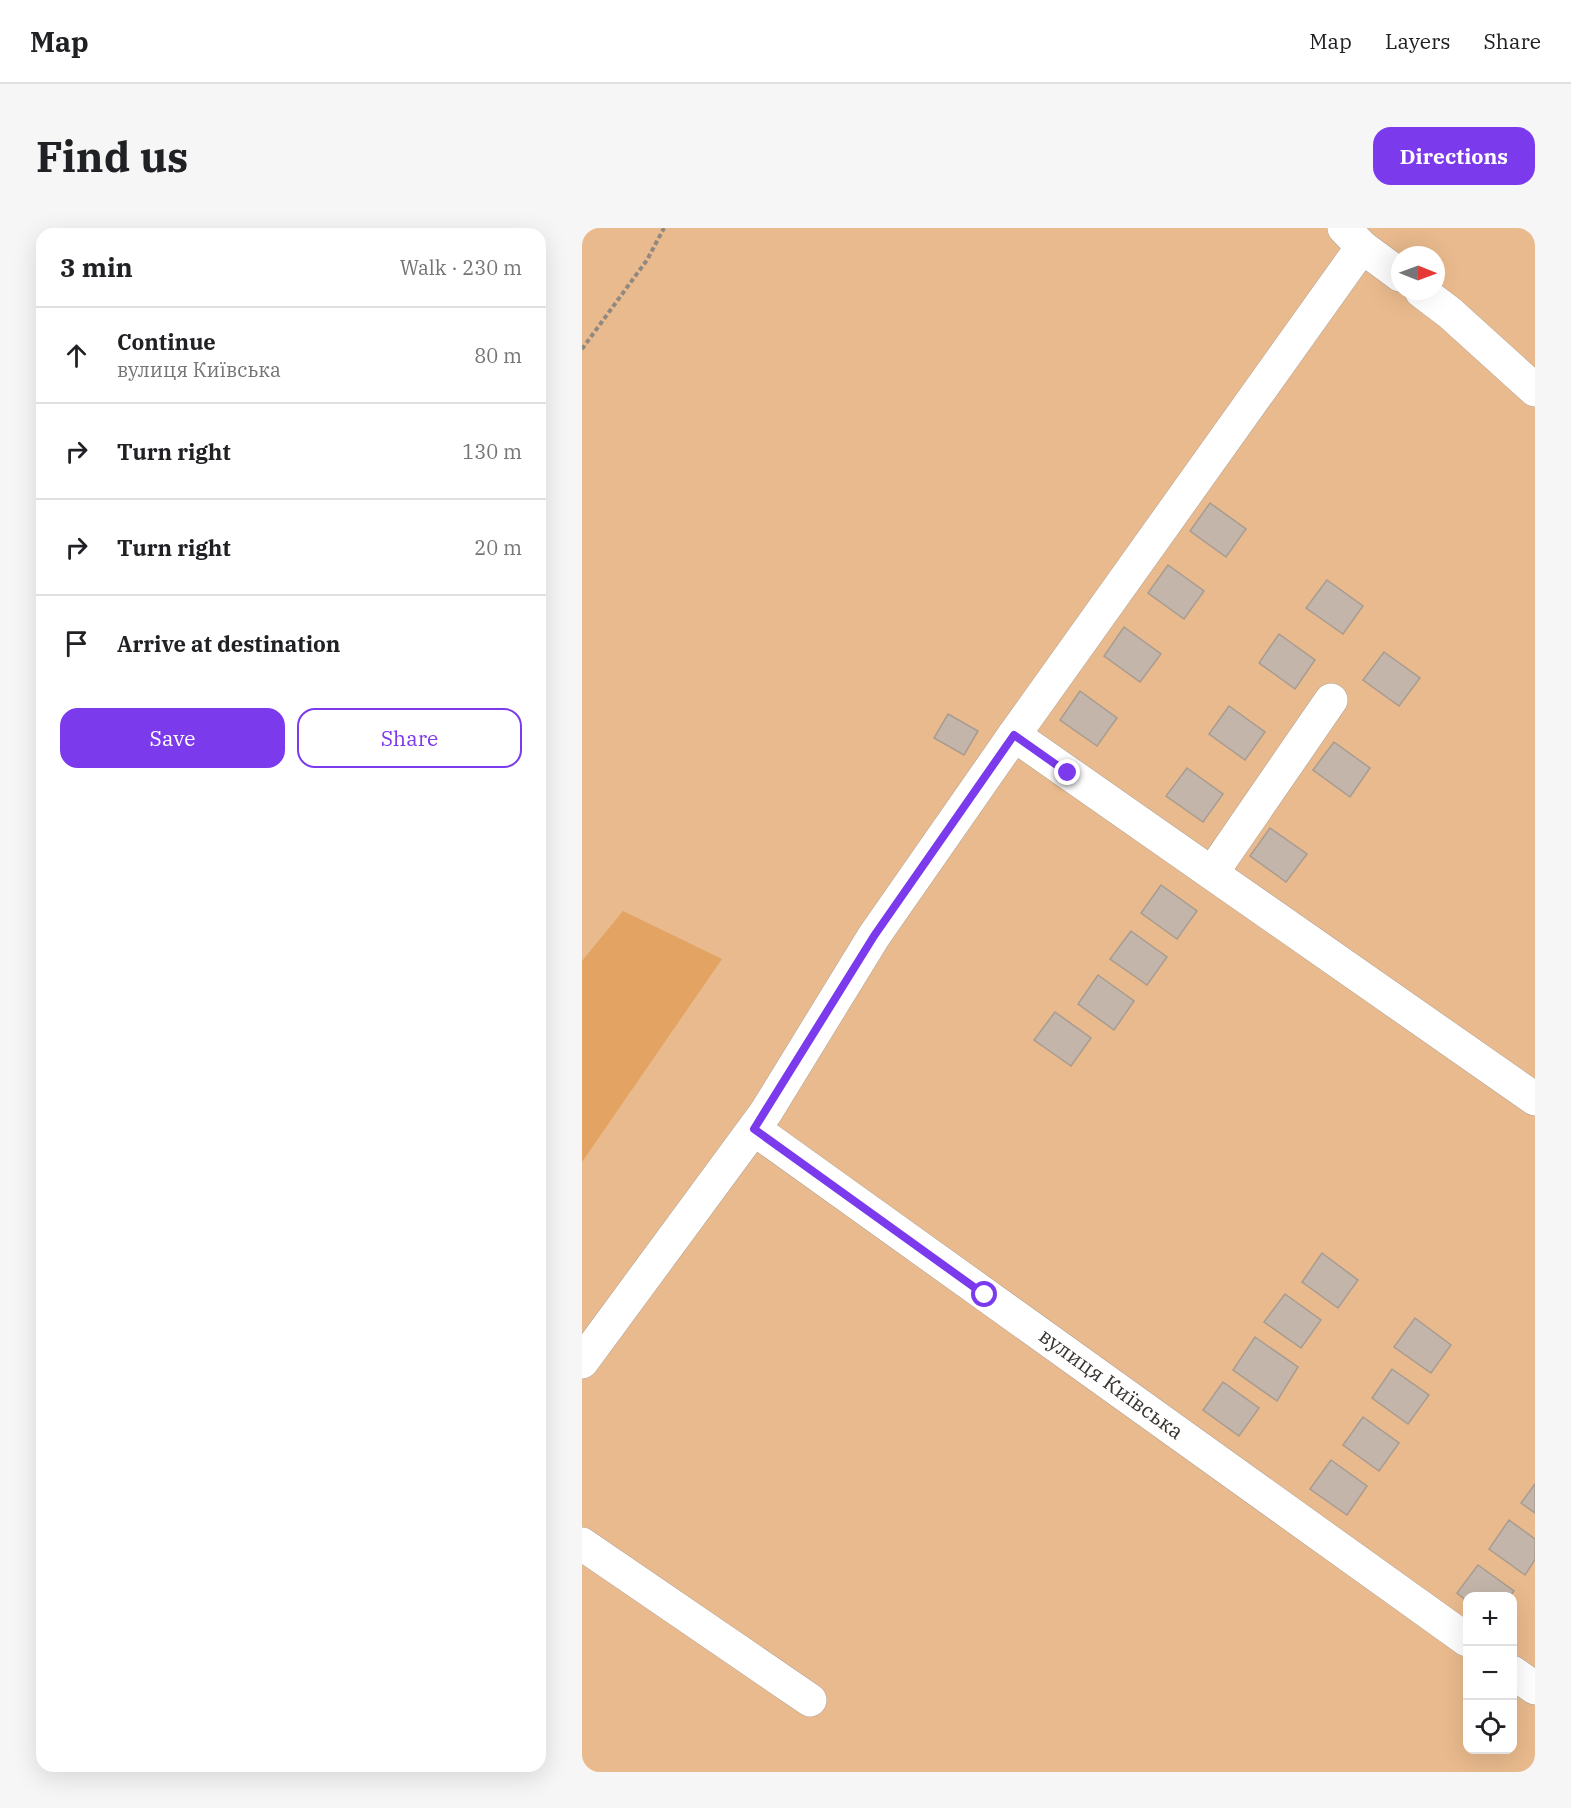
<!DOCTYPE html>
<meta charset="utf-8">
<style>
body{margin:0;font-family:"IBM Plex Serif",serif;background:#f6f6f6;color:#202124}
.controls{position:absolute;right:18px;bottom:18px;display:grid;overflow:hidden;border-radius:12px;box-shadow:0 6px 24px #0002}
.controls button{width:54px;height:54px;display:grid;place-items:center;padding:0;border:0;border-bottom:2px solid #e0e0e0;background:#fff;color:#202124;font:30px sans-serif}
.compass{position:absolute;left:809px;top:18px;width:54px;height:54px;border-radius:50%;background:#fff;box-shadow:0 6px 24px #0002;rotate:91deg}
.stop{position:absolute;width:18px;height:18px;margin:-14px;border:4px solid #7c3aed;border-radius:50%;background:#fff}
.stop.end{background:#7c3aed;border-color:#fff;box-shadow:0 2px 6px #0008}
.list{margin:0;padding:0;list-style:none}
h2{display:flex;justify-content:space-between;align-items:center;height:78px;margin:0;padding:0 24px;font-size:26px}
h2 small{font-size:20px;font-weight:400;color:#757577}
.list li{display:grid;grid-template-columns:39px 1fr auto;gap:18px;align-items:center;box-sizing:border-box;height:96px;padding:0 24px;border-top:2px solid #e0e0e0}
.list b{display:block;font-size:22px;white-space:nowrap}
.list p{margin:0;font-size:20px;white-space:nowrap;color:#757577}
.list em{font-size:20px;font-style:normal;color:#757577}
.actions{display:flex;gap:12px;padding:18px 24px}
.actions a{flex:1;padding:14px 0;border:2px solid #7c3aed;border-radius:18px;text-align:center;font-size:21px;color:#7c3aed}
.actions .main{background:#7c3aed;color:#fff}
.icon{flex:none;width:33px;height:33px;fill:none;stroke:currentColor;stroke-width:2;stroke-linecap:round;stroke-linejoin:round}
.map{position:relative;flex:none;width:953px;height:1544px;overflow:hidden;border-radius:18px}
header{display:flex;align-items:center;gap:36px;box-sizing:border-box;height:84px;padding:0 30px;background:#fff;border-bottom:2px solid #e0e0e0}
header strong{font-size:28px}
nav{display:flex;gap:33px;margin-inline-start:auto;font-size:21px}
.intro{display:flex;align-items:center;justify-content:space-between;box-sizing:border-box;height:144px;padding:0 36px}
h1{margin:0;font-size:42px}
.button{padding:15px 27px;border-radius:18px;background:#7c3aed;color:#fff;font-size:21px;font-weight:700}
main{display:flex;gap:36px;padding:0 36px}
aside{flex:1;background:#fff;border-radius:18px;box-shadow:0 6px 24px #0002}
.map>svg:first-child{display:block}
</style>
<header>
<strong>Map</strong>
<nav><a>Map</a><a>Layers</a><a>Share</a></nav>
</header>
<div class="intro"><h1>Find us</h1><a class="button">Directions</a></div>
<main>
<aside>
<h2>3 min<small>Walk · 230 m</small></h2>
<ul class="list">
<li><svg class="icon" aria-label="ahead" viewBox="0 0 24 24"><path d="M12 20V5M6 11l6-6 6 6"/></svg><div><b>Continue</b><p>вулиця Київська</p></div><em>80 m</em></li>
<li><svg class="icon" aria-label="right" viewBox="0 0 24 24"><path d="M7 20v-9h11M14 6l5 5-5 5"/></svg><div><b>Turn right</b></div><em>130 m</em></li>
<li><svg class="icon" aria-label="right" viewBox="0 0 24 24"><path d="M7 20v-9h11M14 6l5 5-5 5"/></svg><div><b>Turn right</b></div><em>20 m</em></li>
<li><svg class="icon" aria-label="arrive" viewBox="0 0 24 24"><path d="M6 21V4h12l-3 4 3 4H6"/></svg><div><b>Arrive at destination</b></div></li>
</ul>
<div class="actions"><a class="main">Save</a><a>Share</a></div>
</aside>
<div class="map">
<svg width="953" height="1544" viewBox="0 0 953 1544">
<rect width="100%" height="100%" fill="#fdefe2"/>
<!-- green -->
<path fill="#e9ba8d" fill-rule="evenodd" d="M0 0H953V1544H0ZM818 27H854V63H818ZM885 1368H930V1522H885Z"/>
<!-- water -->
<polygon fill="#e3a362" points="41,683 140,731 0,934 0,733"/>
<!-- building -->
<g fill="#c3b5a9" stroke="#a89b90" stroke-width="1.5">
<polygon points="628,275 664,301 644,329 608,303"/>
<polygon points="586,337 622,363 602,391 566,365"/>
<polygon points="745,352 781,378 761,406 724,380"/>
<polygon points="542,399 579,426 558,454 522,428"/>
<polygon points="697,406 733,432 713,461 677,435"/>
<polygon points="802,424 838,450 817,478 781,452"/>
<polygon points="498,463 535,490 515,518 478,492"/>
<polygon points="647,478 683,504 663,532 627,506"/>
<polygon points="366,486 396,503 382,527 352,510"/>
<polygon points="752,514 788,540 768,569 731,542"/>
<polygon points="605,540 641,566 621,594 584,568"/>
<polygon points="688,600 725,626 704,654 668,628"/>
<polygon points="579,657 615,683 595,711 559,685"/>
<polygon points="549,703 585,729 565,757 528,731"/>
<polygon points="516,747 552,773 532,802 496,776"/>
<polygon points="473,784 509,810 489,838 452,812"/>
<polygon points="740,1025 776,1052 756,1080 720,1054"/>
<polygon points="703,1066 739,1092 719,1120 682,1094"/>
<polygon points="833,1090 869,1117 849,1145 812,1119"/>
<polygon points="673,1109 716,1139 695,1173 651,1142"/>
<polygon points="810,1141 847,1167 826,1196 790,1170"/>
<polygon points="641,1154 677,1180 657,1208 621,1182"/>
<polygon points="781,1189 817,1215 797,1243 761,1217"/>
<polygon points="749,1232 785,1258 765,1287 728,1261"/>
<polygon points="953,1256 953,1285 939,1275"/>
<polygon points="927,1292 953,1311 953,1332 943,1347 907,1321"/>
<polygon points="896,1337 932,1363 928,1368 885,1368 885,1373 875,1365"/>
</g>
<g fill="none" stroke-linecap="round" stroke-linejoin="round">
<defs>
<g id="minor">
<polyline points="762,0 780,19 818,47"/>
<polyline points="839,63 868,85 953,162"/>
<polyline points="432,507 953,871"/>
<polyline points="630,645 749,472"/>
<polyline points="172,901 885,1412"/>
<polyline points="0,1134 184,884 292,708 432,507 780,19"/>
<polyline points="0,1316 228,1472"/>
<polyline points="930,1444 953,1460"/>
</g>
</defs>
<!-- minor casing -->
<use href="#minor" stroke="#b1a498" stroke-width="34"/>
<!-- path -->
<polyline stroke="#918880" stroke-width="4" stroke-dasharray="4.5 3" stroke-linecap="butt" points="0,121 65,32 82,0"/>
<!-- minor -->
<use href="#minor" stroke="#fff" stroke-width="33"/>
</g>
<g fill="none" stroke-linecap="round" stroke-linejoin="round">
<!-- route -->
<polyline stroke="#7c3aed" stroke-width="8" points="403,1067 172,901 292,708 432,507 486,545"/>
</g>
<g text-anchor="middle" stroke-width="4.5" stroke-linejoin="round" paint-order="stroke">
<!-- street labels -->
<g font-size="21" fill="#39342f" stroke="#fff">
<text transform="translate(529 1156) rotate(36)" y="7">вулиця Київська</text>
</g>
</g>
</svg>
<div class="controls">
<button>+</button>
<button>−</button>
<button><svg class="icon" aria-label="locate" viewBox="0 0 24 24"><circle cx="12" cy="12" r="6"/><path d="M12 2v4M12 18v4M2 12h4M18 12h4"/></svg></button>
</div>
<svg class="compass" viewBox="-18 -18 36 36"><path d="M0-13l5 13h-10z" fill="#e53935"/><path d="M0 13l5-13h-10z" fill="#757577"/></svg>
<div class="stop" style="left:403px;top:1067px"></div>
<div class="stop end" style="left:486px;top:545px"></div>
</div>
</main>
